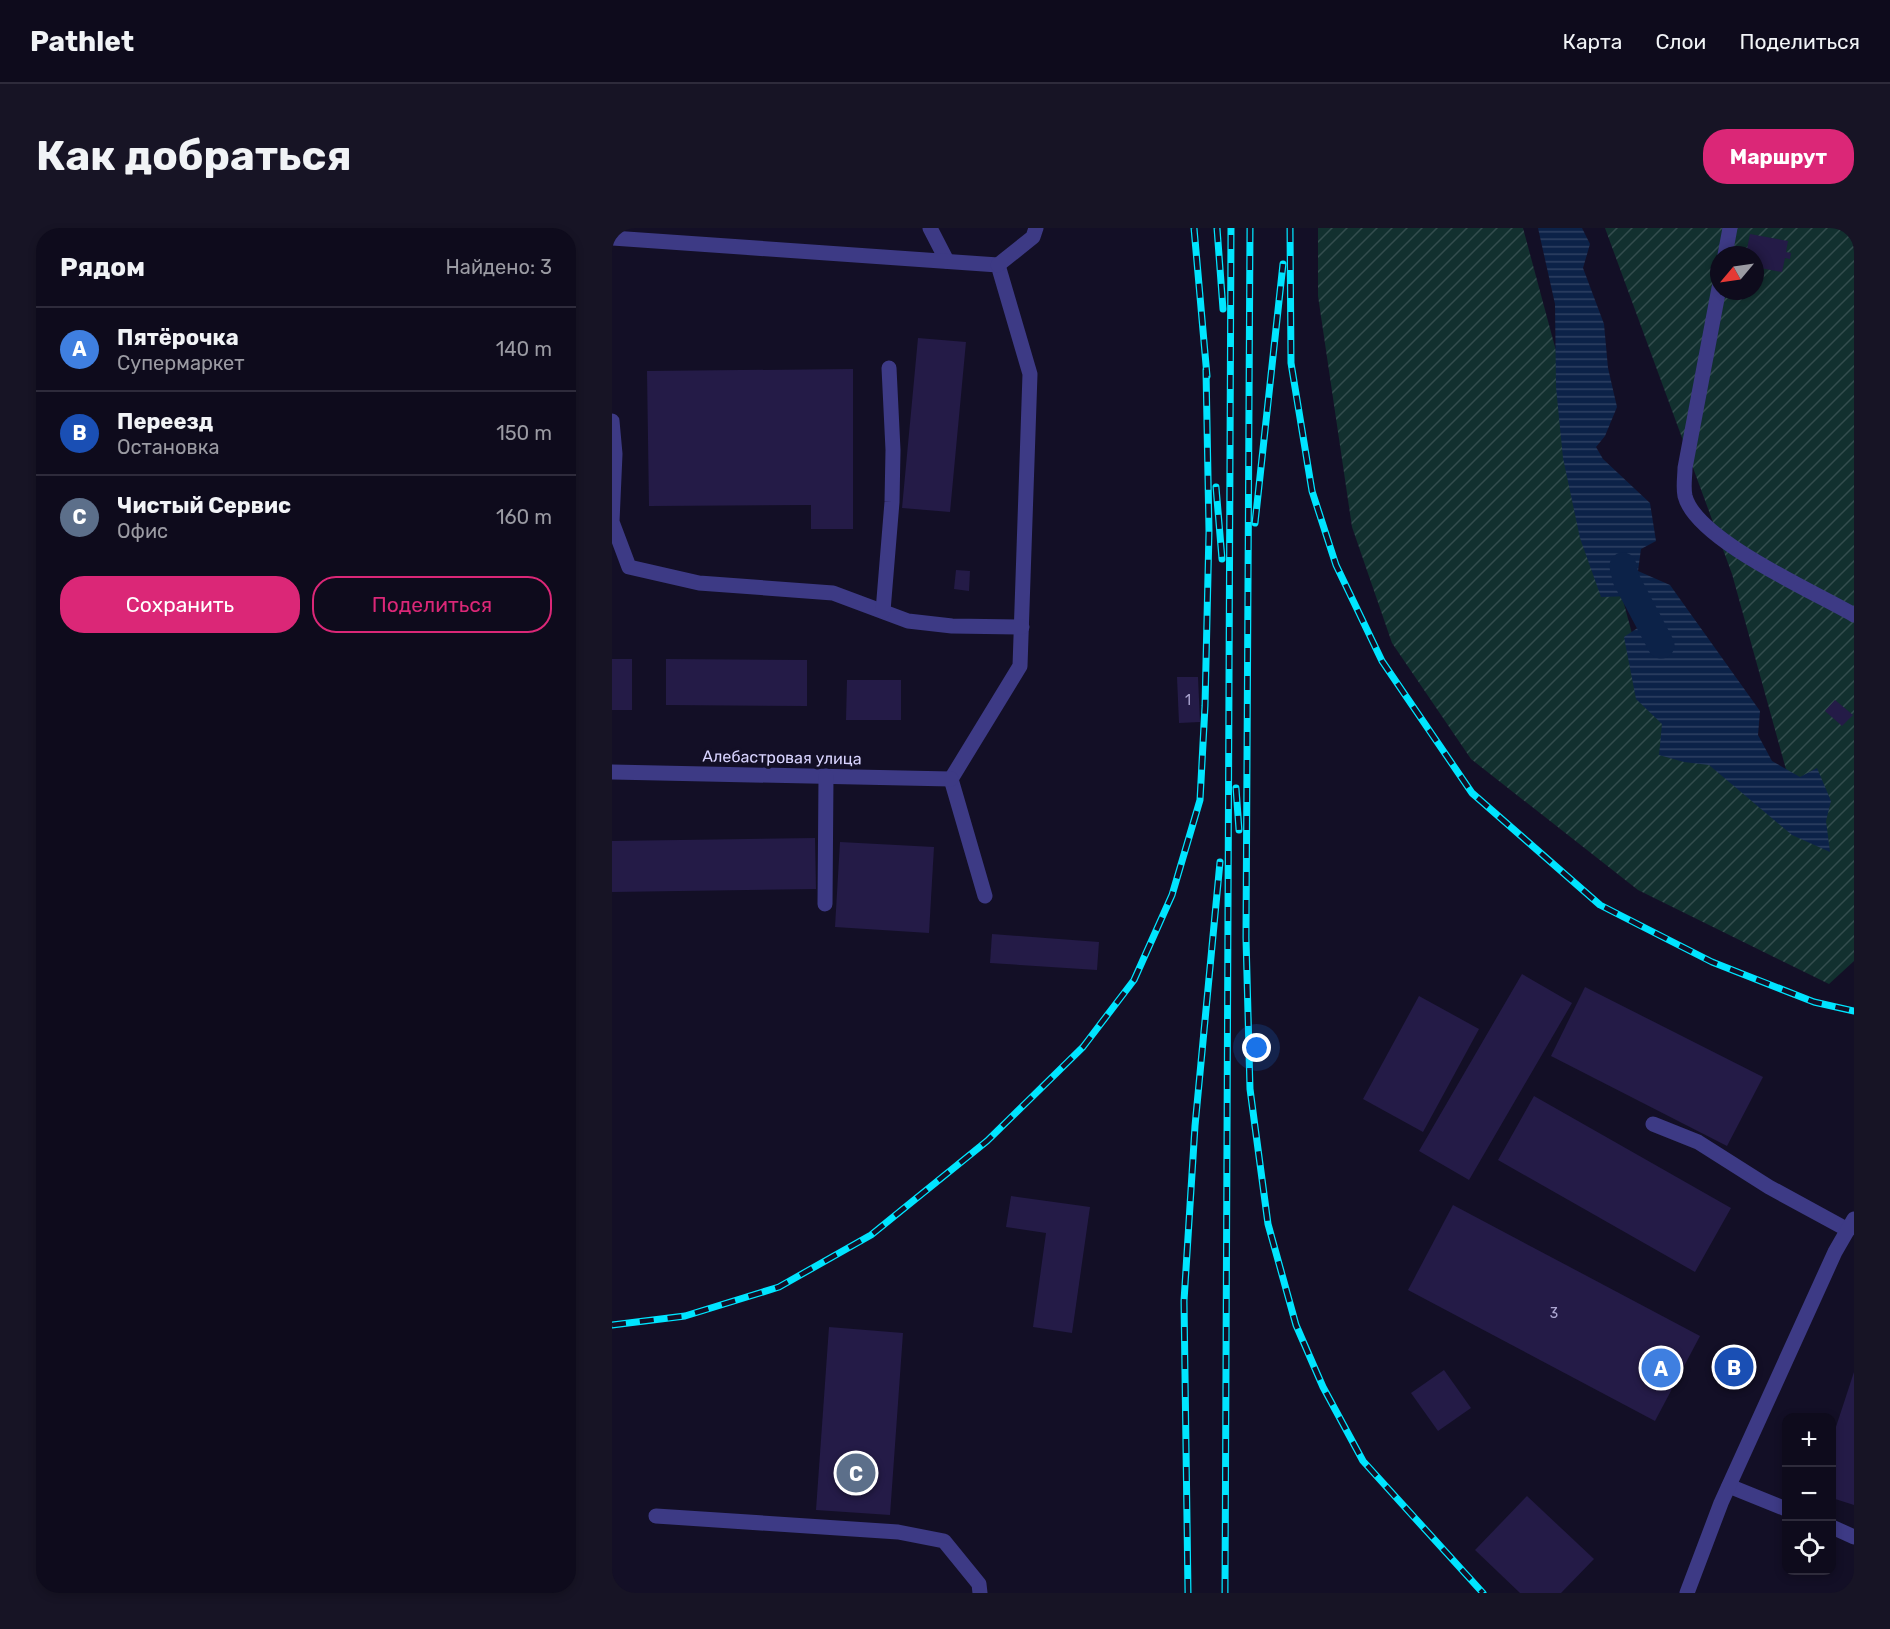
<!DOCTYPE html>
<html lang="ru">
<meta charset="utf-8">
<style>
body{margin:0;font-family:Rubik,sans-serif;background:#171425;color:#f1f3f6}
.controls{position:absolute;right:18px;bottom:18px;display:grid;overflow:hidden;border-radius:12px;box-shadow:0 3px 9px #0003}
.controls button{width:54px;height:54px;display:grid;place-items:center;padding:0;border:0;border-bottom:2px solid #2e2b3b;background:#0e0b1c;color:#f1f3f6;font:30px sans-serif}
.compass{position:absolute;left:1098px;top:18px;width:54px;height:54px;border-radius:50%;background:#0e0b1c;box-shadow:0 3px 9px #0003;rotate:241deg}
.you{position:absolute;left:645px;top:820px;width:21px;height:21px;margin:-15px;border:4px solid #fff;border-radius:50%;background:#1a73e8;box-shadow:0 0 0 9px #1a73e833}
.badge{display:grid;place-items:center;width:39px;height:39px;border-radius:50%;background:#db2777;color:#fff;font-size:20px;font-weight:700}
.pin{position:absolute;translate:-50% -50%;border:3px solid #fff;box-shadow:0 2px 6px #0006}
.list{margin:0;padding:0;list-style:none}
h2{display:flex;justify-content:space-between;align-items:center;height:78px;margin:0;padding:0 24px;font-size:26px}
h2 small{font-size:20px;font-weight:400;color:#9b9ba3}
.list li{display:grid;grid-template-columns:39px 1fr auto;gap:18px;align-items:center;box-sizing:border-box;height:84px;padding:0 24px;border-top:2px solid #2e2b3b}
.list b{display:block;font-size:22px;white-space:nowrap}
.list p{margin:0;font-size:20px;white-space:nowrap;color:#9b9ba3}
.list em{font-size:20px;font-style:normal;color:#9b9ba3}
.actions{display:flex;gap:12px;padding:18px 24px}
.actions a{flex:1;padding:14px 0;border:2px solid #db2777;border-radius:24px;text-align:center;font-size:21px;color:#db2777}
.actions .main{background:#db2777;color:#fff}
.icon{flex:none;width:33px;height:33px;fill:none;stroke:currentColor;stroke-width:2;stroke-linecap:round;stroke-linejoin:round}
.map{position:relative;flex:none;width:1242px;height:1365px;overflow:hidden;border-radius:24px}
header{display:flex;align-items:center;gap:36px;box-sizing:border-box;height:84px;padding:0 30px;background:#0e0b1c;border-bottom:2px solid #2e2b3b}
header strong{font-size:28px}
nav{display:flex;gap:33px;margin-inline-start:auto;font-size:21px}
.intro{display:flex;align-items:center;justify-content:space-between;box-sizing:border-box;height:144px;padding:0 36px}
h1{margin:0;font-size:42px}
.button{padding:15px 27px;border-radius:24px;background:#db2777;color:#fff;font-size:21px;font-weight:700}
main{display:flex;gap:36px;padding:0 36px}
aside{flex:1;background:#0e0b1c;border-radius:24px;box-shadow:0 3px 9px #0003}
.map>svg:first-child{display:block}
</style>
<header>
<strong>Pathlet</strong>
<nav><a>Карта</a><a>Слои</a><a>Поделиться</a></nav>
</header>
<div class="intro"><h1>Как добраться</h1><a class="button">Маршрут</a></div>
<main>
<aside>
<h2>Рядом<small>Найдено: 3</small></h2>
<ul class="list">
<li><span class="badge" style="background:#3f7fe0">A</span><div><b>Пятёрочка</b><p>Супермаркет</p></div><em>140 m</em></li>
<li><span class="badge" style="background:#1a4fb4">B</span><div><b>Переезд</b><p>Остановка</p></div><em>150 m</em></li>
<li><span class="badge" style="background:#5c6f8a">C</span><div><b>Чистый Сервис</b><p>Офис</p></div><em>160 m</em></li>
</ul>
<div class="actions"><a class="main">Сохранить</a><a>Поделиться</a></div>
</aside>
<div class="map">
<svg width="1242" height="1365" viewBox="0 0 1242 1365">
<defs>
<pattern id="garden-furrows" width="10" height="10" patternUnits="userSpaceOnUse" patternTransform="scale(1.5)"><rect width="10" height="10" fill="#12302f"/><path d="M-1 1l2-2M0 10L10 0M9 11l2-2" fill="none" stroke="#344d4e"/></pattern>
<pattern id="water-rules" width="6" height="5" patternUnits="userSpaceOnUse" patternTransform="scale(1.5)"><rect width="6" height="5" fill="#0c2248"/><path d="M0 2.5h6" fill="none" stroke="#2f4163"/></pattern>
</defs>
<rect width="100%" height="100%" fill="#130f26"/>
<!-- garden -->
<path fill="url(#garden-furrows)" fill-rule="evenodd" d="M706 0H911L1040 480 1191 603 1120 346 993 0H1242V733L1217 756 1026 662 859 531 780 415 740 299 706 68ZM1107 27H1143V63H1107Z"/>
<!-- water -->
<polygon fill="url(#water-rules)" points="926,0 970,0 978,16 971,40 992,96 996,140 1005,179 993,208 984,219 991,231 1038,275 1044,313 1029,321 1026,343 1058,357 1148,483 1146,507 1160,533 1188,549 1205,540 1219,573 1214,593 1218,624 1180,607 1097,537 1072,534 1047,527 1050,496 1024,471 1012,409 1030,397 1033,378 1021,368 989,369 968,310 951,230 944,159 943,76"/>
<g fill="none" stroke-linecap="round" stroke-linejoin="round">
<!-- canal -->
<polyline stroke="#0c2248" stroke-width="27" points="1011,338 1014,351 1049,417"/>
</g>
<!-- building -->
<g fill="#241b47">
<polygon points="1138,6 1176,13 1174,24 1179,25 1178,31 1173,30 1170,44 1143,39 1143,27 1134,26"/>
<polygon points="306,110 354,114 338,284 290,280"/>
<polygon points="241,141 241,301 199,301 199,277 37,278 35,143"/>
<polygon points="344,342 358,343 357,363 342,361"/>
<rect x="0" y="431" width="20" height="51"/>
<polygon points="54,431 195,432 195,478 54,477"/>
<polygon points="565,449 586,449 588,494 567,495"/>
<polygon points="235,452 289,452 289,492 234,492"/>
<polygon points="1223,472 1241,487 1230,498 1213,483"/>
<polygon points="203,610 204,661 0,664 0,613"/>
<polygon points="228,614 322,619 317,705 223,699"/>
<polygon points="380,706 487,714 485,742 378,735"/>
<polygon points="910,746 960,775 857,952 807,923"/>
<polygon points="973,759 1151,849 1115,918 939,828"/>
<polygon points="807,768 867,801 811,904 751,871"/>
<polygon points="922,868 1119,980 1083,1044 886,932"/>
<polygon points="399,968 478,979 460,1105 421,1099 434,1005 394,999"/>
<polygon points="841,977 1088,1108 1043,1193 796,1062"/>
<polygon points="217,1099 291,1105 278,1287 204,1282"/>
<polygon points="832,1142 859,1180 826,1203 799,1165"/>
<polygon points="1242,1144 1242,1277 1220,1270 1220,1211"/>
<polygon points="915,1268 982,1331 949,1365 908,1365 863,1322"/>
</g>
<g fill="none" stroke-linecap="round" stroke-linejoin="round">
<!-- minor -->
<g stroke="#3d3a85" stroke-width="15">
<polyline points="318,0 335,33"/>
<polyline points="0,10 386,37 418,146 408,438 339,551 373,668"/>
<polyline points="1113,27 1118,0"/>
<polyline points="386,37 421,9 424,0"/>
<path d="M1107 60 1073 240C1073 248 1071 259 1073 268 1084 312 1203 364 1242 387"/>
<polyline points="0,193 3,226 0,294 17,339 87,355 221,365 296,393 340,398 410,399"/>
<polyline points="271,383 280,274 281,222 277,140"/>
<polyline points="0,544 339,551"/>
<polyline points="213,676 214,548"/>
<polyline points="1041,896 1086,914 1157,959 1236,1002"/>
<polyline points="1117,1258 1174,1281"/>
<polyline points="44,1288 286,1304 332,1313 367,1356 368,1365"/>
<polyline points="1220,1299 1242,1309"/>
<polyline points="1075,1365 1109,1275 1223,1024 1242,991"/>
</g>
<defs>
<g id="rail">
<polyline points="582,0 595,148"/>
<polyline points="605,0 611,81"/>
<polyline points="638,0 634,710 638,861 656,996 684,1097 711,1159 751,1233 871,1365"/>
<polyline points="678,0 679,135 700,263 724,337 770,433 860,565 988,677 1100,734 1202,774 1242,783"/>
<polyline points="604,259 610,331"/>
<polyline points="643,295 671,36"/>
<polyline points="624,560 627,602"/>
<polyline points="0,1097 73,1088 167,1059 259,1007 375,913 471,819 522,752 560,667 588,572 593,478 597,303 594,142"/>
<polyline points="576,1365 572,1073 583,898 608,634"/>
<polyline points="613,1365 619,0"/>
</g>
</defs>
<!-- rail casing -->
<use href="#rail" stroke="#00e5ff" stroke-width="7"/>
<!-- rail -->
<use href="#rail" stroke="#130f26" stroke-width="4.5" stroke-dasharray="14" stroke-linecap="butt"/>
</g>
<g text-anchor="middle" stroke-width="6" stroke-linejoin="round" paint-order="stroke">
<!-- number labels -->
<g font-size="14" fill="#aca6d1">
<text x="576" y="477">1</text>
<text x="942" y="1090">3</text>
</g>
<!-- street labels -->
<g font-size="16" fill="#d9d4ff" stroke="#130f26">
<text transform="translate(170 529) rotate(1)" y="6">Алебастровая улица</text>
</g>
</g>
</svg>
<div class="controls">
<button>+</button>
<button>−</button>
<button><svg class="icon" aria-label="locate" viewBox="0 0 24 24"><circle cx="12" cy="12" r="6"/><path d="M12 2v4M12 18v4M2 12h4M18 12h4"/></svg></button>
</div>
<svg class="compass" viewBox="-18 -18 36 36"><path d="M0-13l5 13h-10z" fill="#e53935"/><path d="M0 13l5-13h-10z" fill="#9b9ba3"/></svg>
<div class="you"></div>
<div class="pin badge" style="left:1049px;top:1140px;background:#3f7fe0">A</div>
<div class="pin badge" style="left:1122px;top:1139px;background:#1a4fb4">B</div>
<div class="pin badge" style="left:244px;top:1245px;background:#5c6f8a">C</div>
</div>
</main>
